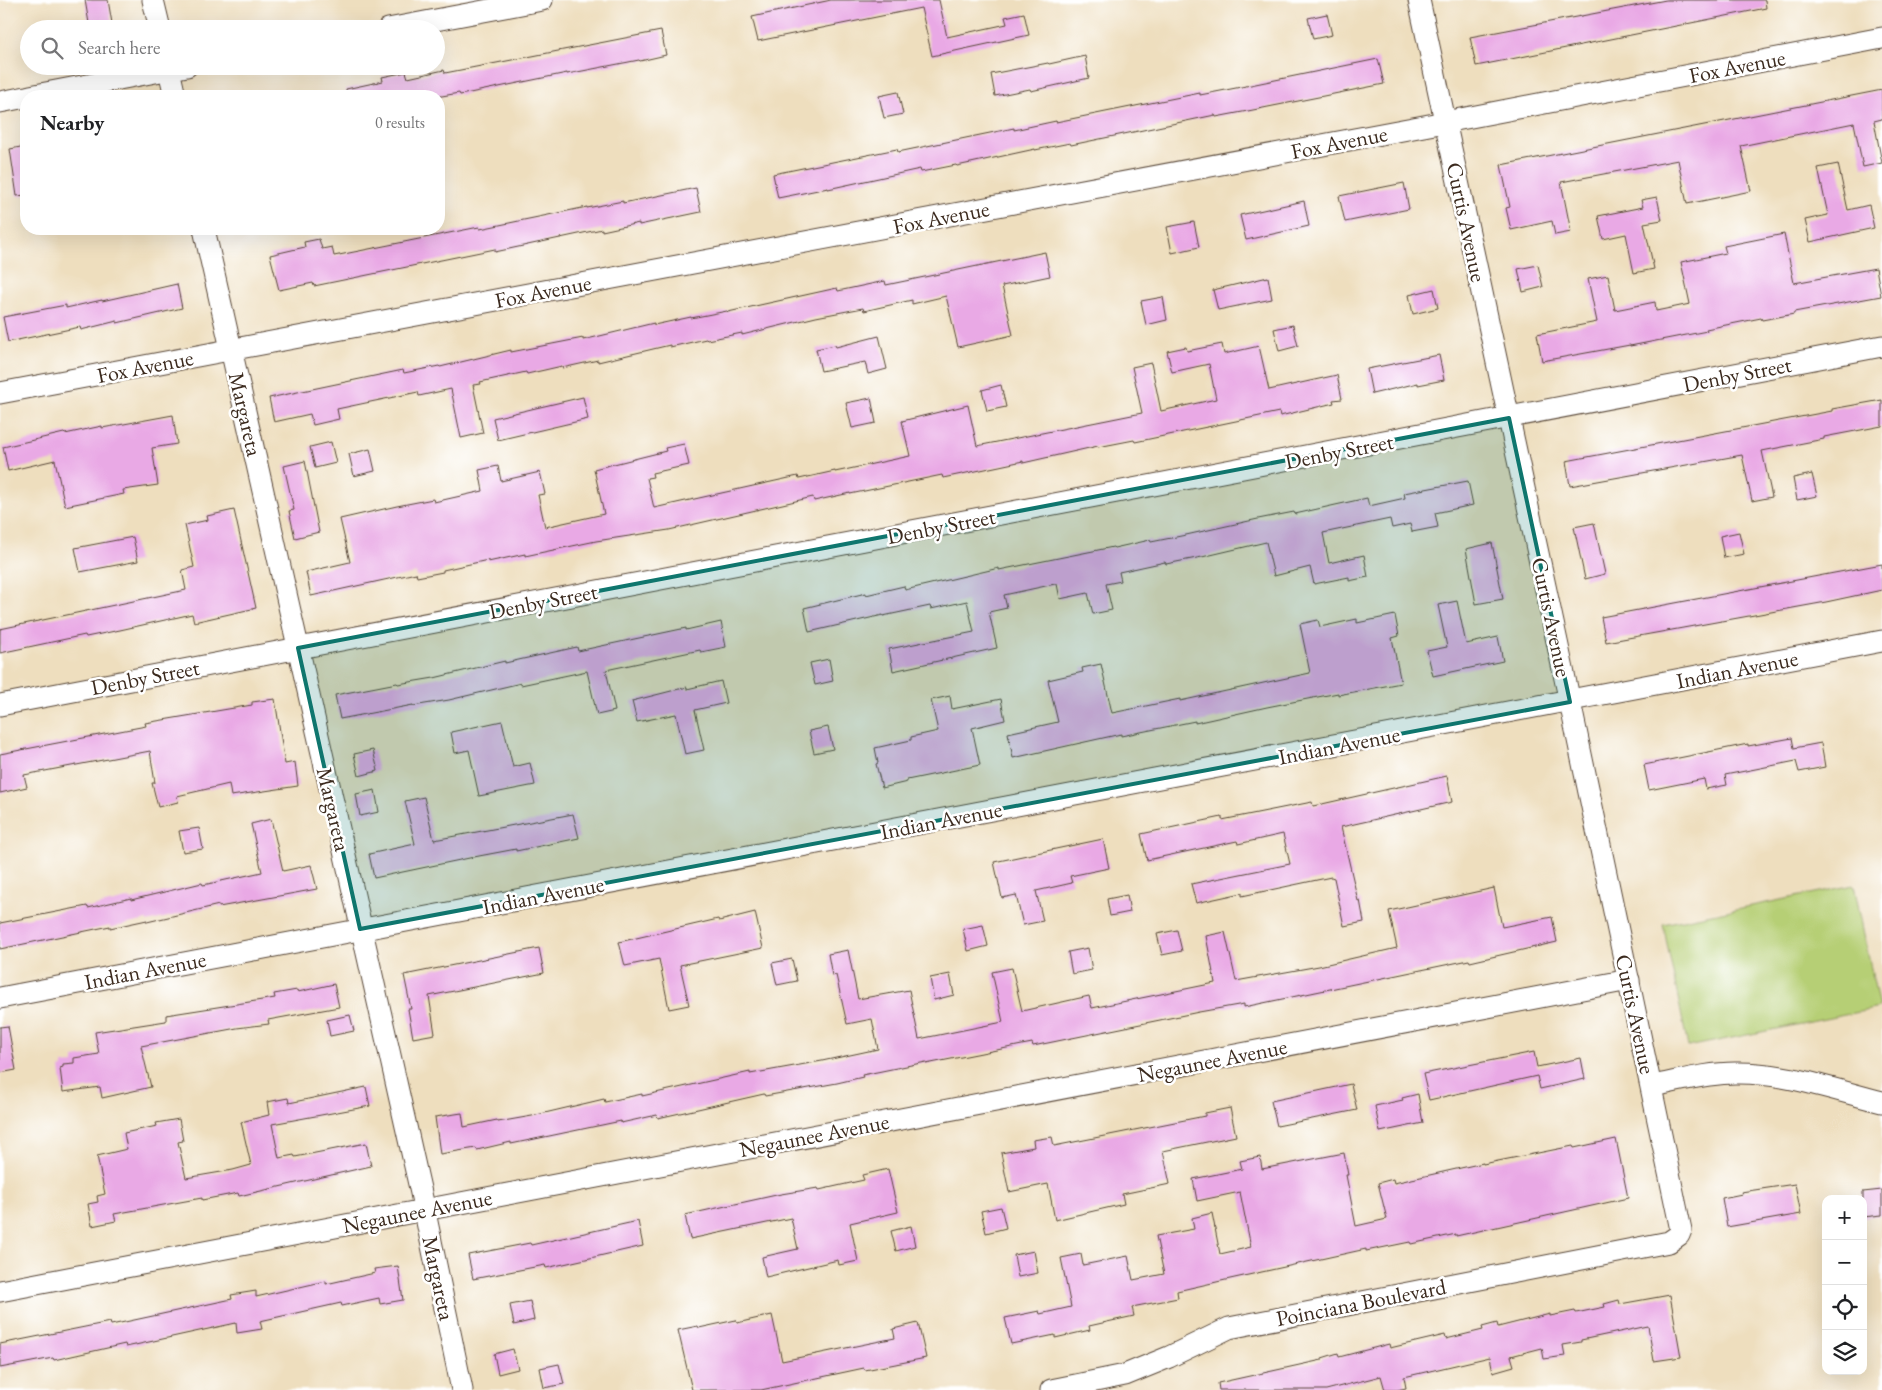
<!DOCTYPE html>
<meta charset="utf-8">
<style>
body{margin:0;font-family:"EB Garamond",serif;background:#f6f6f6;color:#202124}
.controls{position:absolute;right:15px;bottom:15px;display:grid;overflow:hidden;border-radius:10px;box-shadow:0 5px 20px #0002}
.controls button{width:45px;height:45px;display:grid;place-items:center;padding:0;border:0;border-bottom:1px solid #e0e0e0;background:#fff;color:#202124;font:25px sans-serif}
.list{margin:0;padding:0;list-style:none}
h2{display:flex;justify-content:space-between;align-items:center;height:65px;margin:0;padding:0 20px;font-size:21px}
h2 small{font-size:16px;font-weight:400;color:#757577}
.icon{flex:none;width:28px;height:28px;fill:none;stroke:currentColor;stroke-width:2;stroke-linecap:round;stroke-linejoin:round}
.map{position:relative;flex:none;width:1882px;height:1390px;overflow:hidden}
.search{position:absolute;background:#fff;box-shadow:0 5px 20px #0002;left:20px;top:20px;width:425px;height:55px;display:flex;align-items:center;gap:12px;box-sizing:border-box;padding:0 18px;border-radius:28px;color:#757577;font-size:19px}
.panel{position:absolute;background:#fff;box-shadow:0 5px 20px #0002;left:20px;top:90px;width:425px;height:145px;border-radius:20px}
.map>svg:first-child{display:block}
</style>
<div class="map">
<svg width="1882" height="1390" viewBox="0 0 1882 1390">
<rect width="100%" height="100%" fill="#fff"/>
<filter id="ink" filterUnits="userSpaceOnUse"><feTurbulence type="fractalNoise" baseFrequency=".02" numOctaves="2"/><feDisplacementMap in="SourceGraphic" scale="10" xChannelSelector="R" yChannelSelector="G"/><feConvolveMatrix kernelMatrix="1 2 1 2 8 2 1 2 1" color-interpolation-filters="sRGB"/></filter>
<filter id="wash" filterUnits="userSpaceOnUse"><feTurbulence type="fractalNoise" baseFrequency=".0096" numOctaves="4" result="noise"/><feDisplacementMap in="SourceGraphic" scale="20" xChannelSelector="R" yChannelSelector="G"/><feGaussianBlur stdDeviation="1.12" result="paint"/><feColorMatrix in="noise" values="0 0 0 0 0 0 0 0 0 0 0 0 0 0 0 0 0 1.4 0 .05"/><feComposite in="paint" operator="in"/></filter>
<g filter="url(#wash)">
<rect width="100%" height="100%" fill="#eedebe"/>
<!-- green -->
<polygon fill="#b6cf74" stroke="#787c49" points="1854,885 1879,1008 1688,1047 1663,924"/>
<g id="blocks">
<!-- building -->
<g fill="#e9a9e5">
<polygon points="85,0 108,0 113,29 90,29"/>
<polygon points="831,0 939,0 947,37 1007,24 1005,17 1024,13 1029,35 932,56 921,8 758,41 752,17"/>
<polygon points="1666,0 1765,0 1766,8 1476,66 1470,37"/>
<polygon points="1327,14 1332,35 1313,39 1308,18"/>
<polygon points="661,31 666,55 640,61 639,60 567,74 567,73 460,95 459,93 442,96 347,96 346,89 383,81 382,77 406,72 408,78 444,70 445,73"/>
<polygon points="1085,56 1089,78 1031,91 1030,89 995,96 991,74 1048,63 1049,64"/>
<polygon points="1378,59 1384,84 1253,110 1216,117 1215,115 1071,145 1070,143 1035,150 1035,149 957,166 956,165 921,172 920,169 828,189 828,188 778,198 773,174 897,149 898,152 1014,128 1014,130 1056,121 1056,122 1200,93 1200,95 1236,88"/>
<polygon points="1882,90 1882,119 1874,121 1882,163 1863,167 1854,123 1741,146 1751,191 1687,204 1678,160 1561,182 1571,232 1555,235 1552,221 1511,230 1506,208 1510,207 1501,165"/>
<polygon points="898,92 903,114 884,118 879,96"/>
<polygon points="26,146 26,195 17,196 10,149"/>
<polygon points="1838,164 1848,210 1869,205 1874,228 1810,242 1805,220 1828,215 1818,168"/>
<polygon points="1404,183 1409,209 1345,222 1339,196"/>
<polygon points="696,188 701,212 639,225 639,223 602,231 602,229 495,252 495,249 314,286 313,283 279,290 270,255 305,247 304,242 319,239 322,249 332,247 334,256 479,227 480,229 587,207 587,208 623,201 623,203"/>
<polygon points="1657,197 1662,220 1644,223 1654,269 1634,273 1626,234 1603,239 1598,216 1643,207 1641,200"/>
<polygon points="1304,201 1309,226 1246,240 1240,215"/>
<polygon points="1194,222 1199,247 1172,253 1167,227"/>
<polygon points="1784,234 1794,283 1876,268 1881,296 1794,312 1794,314 1762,320 1761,318 1706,329 1707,331 1630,346 1630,345 1542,361 1537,334 1597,322 1588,279 1608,275 1615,310 1655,302 1656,311 1690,304 1681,262 1726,253 1724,246"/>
<polygon points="1045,252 1050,276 1002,286 1013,335 958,347 946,296 912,304 912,300 864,311 863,308 816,317 742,335 742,333 707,340 706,339 670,347 670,345 598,362 598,360 562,368 562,366 527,374 526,372 480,382 481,384 473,385 483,433 461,438 451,389 419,396 418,392 337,409 339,419 313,425 310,414 274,422 269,398 403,370 404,373 439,366 440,367 511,350 511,352 583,338 583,340 654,323 654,325 691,317 691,318 727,311 728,312 837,288 838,291 885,281 886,285"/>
<polygon points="1538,265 1543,287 1523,292 1518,269"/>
<polygon points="1268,277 1272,299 1218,310 1213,290"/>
<polygon points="177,284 182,308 117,323 117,321 81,330 80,327 8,342 3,317 66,305 66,308 102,300 102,301"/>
<polygon points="1434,289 1438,308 1413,314 1409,295"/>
<polygon points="1163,297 1167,320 1146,325 1141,301"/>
<polygon points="1293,325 1298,346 1279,351 1274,329"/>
<polygon points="879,336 887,369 868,374 865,362 821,371 816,349 835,345 836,347"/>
<polygon points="1222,344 1224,354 1259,346 1269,390 1337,375 1342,399 1333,400 1334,403 1280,416 1279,412 1135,442 1134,440 1098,447 1098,446 1023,463 1023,461 943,478 942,475 850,494 850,493 814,501 813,497 669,530 596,541 525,556 525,554 488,562 488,560 443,570 443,572 417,577 416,573 311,596 306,572 350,562 340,519 397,506 433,499 434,502 483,491 479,470 498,466 501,481 540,472 545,494 538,495 545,527 604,514 594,469 666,451 665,448 684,444 689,465 652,473 653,477 647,478 654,508 798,476 799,479 835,471 835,472 910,456 902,421 968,405 977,446 1142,413 1132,367 1151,363 1161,411 1216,399 1209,364 1172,372 1167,351 1186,347 1187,351"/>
<polygon points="1439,355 1444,380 1418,385 1418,383 1372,394 1367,369"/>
<polygon points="1001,385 1006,407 987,411 982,390"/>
<polygon points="583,397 588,419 498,440 493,418"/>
<polygon points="871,398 876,423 852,428 846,403"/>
<polygon points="1882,400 1882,426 1824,437 1824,439 1762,451 1772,497 1752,501 1742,455 1570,486 1566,461 1832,411 1832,409"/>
<polygon points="173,415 177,444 152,448 158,485 123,490 124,494 65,506 55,460 8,471 3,447 64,433 65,434 102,426 102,428"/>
<polygon points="331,442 336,463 315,468 310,447"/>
<polygon points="370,449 375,471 354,476 349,454"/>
<polygon points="305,461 319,532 295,538 289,511 294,510 284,466"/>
<polygon points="1812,474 1817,496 1797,500 1793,478"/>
<polygon points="1468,481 1473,505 1435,513 1438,527 1412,532 1410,524 1392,528 1390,519 1323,533 1329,563 1364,555 1368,577 1349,581 1349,577 1314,584 1310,567 1274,576 1266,542 1202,557 1166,564 1165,562 1119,572 1121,581 1106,584 1112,610 1093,614 1088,593 1060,599 1057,584 1055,584 1004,595 1007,608 989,612 997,648 893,671 889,649 974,632 967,601 931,609 930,606 883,616 883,615 809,632 804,608 866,593 866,595 904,586 905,590 999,568 999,570 1113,547 1114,548 1150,540 1151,542 1186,535 1258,519 1294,512 1295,514 1367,498 1369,506 1405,498 1404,493"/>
<polygon points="234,510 256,608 194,622 192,614 120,630 86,637 85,635 0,653 0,629 186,590 182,570 194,567 185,525 208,520 207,516"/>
<polygon points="1594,523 1605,574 1585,579 1574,527"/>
<polygon points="1739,532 1744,554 1724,558 1720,536"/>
<polygon points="133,537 138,561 80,572 75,548"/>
<polygon points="1492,543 1503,599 1476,604 1466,549"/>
<polygon points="1882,564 1882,590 1826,602 1606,642 1601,617"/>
<polygon points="1457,601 1466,644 1498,637 1503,661 1433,676 1427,651 1447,647 1438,605"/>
<polygon points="1395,615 1399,636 1392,638 1401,683 1338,695 1338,693 1267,707 1195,723 1195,721 1121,736 1121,734 1013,758 1008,733 1058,722 1048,680 1083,672 1082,668 1101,664 1112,713 1180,699 1180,701 1310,673 1300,624 1318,620 1320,627 1357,619 1357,623"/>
<polygon points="721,622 726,647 701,652 700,650 606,670 615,711 597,715 587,671 521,685 521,683 449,700 413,706 413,705 340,719 335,695 397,683 398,684 434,678 505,661 505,663 577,647 578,651 686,628 686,630"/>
<polygon points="829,659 833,681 815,685 810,663"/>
<polygon points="721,681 726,703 695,710 704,750 685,754 676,714 637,722 632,701 687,687 687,689"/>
<polygon points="950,696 952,709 1001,699 1005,720 972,728 980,765 907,780 907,782 882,788 876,764 878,763 875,748 911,740 911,737 938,731 931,700"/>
<polygon points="275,699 285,764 295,762 298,786 231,796 229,784 177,796 178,802 158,807 152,783 155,783 150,751 24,775 27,787 0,793 0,754 146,726 145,723 252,705 252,702"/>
<polygon points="502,721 513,767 530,763 535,785 479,796 469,750 455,753 451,732"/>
<polygon points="828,727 833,749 814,753 809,731"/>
<polygon points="1792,738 1794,748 1821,743 1825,767 1799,772 1796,761 1725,775 1727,785 1706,789 1704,779 1649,790 1644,765 1748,744 1748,746"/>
<polygon points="373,750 378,771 359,776 354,754"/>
<polygon points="1447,776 1452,802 1341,827 1358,901 1360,900 1364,922 1344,926 1334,878 1331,877 1242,896 1242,893 1196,903 1191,884 1290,864 1283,834 1238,844 1237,841 1147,860 1141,834 1222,817 1222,820 1312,802 1313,806"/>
<polygon points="375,790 379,812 360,816 356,794"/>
<polygon points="424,797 434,840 573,814 579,838 516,851 516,849 479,856 374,878 369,854 415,844 405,801"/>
<polygon points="271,819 283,871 311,865 317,889 219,907 219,905 147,922 147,920 110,928 110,926 0,949 0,923 87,906 88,908 131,898 131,900 202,883 203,885 262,872 251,824"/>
<polygon points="199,828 203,849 183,852 179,831"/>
<polygon points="1103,839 1109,868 1070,876 1072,883 1036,891 1043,921 1023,925 1016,895 1002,898 994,862"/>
<polygon points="1494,888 1502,927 1552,917 1557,942 1470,962 1469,960 1244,1007 1244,1004 1199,1012 1033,1046 1032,1043 926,1064 926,1062 862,1075 863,1077 837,1083 765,1096 764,1094 658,1118 657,1115 621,1123 621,1121 511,1144 511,1142 477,1150 476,1148 440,1154 435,1117 462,1113 464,1127 497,1120 498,1122 532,1116 604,1099 605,1102 642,1094 642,1096 750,1072 750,1074 822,1061 878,1049 872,1019 847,1024 836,975 832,976 828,954 848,950 858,999 909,990 919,1039 1003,1022 992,972 1012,968 1022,1011 1089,996 1092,1008 1215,983 1206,936 1225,932 1236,981 1319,966 1397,948 1389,911"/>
<polygon points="1127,895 1130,912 1110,916 1107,899"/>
<polygon points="755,912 763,948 680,965 689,1005 669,1009 659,959 625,966 619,942 701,923 718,919 719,921"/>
<polygon points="983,925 988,946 968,951 963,929"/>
<polygon points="1177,930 1182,951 1162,955 1157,934"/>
<polygon points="539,948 544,973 429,996 435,1034 413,1038 408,1009 411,1009 404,975"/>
<polygon points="1088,948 1092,970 1072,974 1068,952"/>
<polygon points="792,959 797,981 777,985 772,963"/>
<polygon points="950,974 954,995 934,1000 930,978"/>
<polygon points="334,984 339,1007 268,1020 269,1024 237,1028 141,1046 151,1087 102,1098 100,1087 63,1092 60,1068 63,1067 63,1064 74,1063 74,1058 99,1054 95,1032 166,1021 166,1015 275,998 274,994 297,990 298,992"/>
<polygon points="350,1015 354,1031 330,1036 327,1020"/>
<polygon points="8,1026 16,1070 0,1073 0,1027"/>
<polygon points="1534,1052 1537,1067 1581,1058 1585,1079 1540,1089 1537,1076 1429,1100 1423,1074"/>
<polygon points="1351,1084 1357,1110 1277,1126 1271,1101"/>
<polygon points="366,1087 370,1106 272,1124 279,1158 294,1155 295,1157 366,1143 371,1166 239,1196 238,1193 202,1200 202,1198 114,1214 116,1221 92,1226 88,1204 98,1202 97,1196 105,1194 97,1156 127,1149 124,1133 157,1126 156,1123 179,1119 183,1141 178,1142 186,1178 233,1170 251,1165 241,1122 269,1115 267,1102 288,1098 289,1103"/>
<polygon points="1418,1094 1423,1123 1380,1132 1375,1106 1403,1100 1402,1098"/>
<polygon points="1230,1108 1236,1136 1163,1151 1170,1184 1122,1194 1124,1204 1055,1220 1048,1184 1009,1192 1001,1153 1034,1147 1033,1140 1052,1137 1054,1146 1205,1116 1205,1113"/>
<polygon points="1616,1139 1628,1198 1456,1236 1456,1234 1411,1244 1410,1242 1366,1251 1366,1249 1221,1281 1177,1291 1178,1298 1132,1307 1134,1316 1089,1326 1090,1330 1055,1338 1055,1335 1011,1344 1005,1318 1039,1311 1040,1314 1071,1307 1061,1258 1081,1254 1083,1265 1128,1256 1133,1280 1164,1274 1156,1236 1194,1229 1192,1218 1212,1213 1220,1254 1251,1247 1240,1192 1197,1201 1193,1179 1242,1169 1240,1161 1260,1157 1262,1169 1344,1153 1348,1175 1346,1175 1356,1226 1387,1219 1378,1183 1393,1179 1394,1183 1483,1163 1483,1164 1573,1146 1574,1148"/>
<polygon points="888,1169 898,1212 850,1223 858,1261 839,1265 838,1260 766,1277 762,1257 798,1249 791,1218 690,1239 685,1215 781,1194 818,1188 819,1190 864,1180 862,1175"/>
<polygon points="1795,1184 1801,1214 1727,1227 1722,1198 1742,1194 1741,1192"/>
<polygon points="1882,1190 1882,1215 1863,1217 1863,1192"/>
<polygon points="1001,1207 1006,1228 986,1233 981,1211"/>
<polygon points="638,1221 643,1246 546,1268 545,1265 473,1279 468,1255 530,1243 531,1245"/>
<polygon points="911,1226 915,1246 896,1251 891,1231"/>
<polygon points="1034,1251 1038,1273 1018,1277 1014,1255"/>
<polygon points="398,1266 403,1300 380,1304 379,1298 342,1306 341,1303 260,1321 262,1329 237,1333 236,1323 126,1347 125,1344 54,1360 53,1358 0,1368 0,1344 110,1322 111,1325 232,1299 231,1295 256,1291 256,1297 326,1281 326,1284 375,1273 374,1269"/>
<polygon points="1670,1295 1681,1357 1654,1361 1648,1326 1581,1340 1581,1342 1563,1345 1565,1356 1544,1359 1542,1348 1511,1356 1514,1366 1493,1372 1490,1357 1404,1377 1406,1388 1397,1390 1385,1390 1381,1376 1326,1390 1219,1390 1218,1383 1322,1360 1322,1358 1338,1353 1339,1357 1389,1344 1390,1348 1445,1335 1446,1339 1483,1330 1482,1327 1497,1323 1498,1327 1550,1314 1550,1316 1575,1311 1576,1313 1605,1307 1604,1304 1619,1300 1620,1304"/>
<polygon points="530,1301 534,1320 514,1325 510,1305"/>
<polygon points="772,1315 782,1361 895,1338 893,1329 918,1323 926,1358 865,1370 864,1368 761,1390 692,1390 678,1330 698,1326 699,1328 736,1320 737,1323"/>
<polygon points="513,1349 518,1369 498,1374 494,1354"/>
<polygon points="559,1364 564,1384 544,1388 540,1368"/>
</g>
</g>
</g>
<g filter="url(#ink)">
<use href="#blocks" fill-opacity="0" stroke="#564536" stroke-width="1"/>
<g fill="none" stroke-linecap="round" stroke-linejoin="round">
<defs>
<g id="street">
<polyline points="153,0 160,29"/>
<polyline points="388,29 542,0"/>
<polyline points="168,66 175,96"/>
<polyline points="30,96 187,66"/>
<polyline points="0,102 26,97"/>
<polyline points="204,229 421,1193 462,1390"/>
<polyline points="0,393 1445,122 1882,38"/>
<polyline points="0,705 1882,346"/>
<polyline points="0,998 1882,641"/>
<path d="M1652 1086C1679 1081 1707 1073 1735 1073 1785 1072 1834 1090 1882 1102"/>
<polyline points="0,1291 1629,980"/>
<polyline points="1051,1390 1125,1375 1169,1357 1229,1328 1669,1242 1679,1235 1681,1230 1570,702 1419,0"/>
</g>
</defs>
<!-- street casing -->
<use href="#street" stroke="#564536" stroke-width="23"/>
<!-- street -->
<use href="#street" stroke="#fff" stroke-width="21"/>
</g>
</g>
<!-- marked area -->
<path fill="#0f766e" fill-opacity="0.2" stroke="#0f766e" stroke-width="4" stroke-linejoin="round" d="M1509 418 1570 702 360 929 298 648Z"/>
<g text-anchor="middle" stroke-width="5" stroke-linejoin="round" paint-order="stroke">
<!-- street labels -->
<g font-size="22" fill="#3b2a1e" stroke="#fff">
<text transform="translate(1737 66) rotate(-11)" y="8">Fox Avenue</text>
<text transform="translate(1339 142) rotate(-11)" y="8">Fox Avenue</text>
<text transform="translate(941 217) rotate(-11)" y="8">Fox Avenue</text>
<text transform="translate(1467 222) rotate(78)" y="8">Curtis Avenue</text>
<text transform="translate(543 291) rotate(-11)" y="8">Fox Avenue</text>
<text transform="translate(145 366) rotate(-11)" y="8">Fox Avenue</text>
<text transform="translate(1737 374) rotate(-11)" y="8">Denby Street</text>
<text transform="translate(246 414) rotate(77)" y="8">Margareta</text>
<text transform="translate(1339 451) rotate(-11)" y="8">Denby Street</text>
<text transform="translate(941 526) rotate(-11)" y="8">Denby Street</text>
<text transform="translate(543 601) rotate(-11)" y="8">Denby Street</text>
<text transform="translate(1552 617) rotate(78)" y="8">Curtis Avenue</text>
<text transform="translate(1737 669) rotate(-11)" y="8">Indian Avenue</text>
<text transform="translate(145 677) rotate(-11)" y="8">Denby Street</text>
<text transform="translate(1339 745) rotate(-11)" y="8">Indian Avenue</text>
<text transform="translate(334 809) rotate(77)" y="8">Margareta</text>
<text transform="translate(941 820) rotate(-11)" y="8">Indian Avenue</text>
<text transform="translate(543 895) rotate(-11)" y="8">Indian Avenue</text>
<text transform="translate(145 970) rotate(-11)" y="8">Indian Avenue</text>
<text transform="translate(1636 1014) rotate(78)" y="8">Curtis Avenue</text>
<text transform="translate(1212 1060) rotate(-11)" y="8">Negaunee Avenue</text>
<text transform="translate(814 1135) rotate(-11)" y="8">Negaunee Avenue</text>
<text transform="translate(417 1211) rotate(-11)" y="8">Negaunee Avenue</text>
<text transform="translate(439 1278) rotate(78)" y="8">Margareta</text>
<text transform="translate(1361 1302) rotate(-11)" y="8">Poinciana Boulevard</text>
</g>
</g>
</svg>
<div class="controls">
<button>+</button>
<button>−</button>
<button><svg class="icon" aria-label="locate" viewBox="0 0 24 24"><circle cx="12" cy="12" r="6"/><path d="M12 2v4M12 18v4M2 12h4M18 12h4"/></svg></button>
<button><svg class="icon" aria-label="layers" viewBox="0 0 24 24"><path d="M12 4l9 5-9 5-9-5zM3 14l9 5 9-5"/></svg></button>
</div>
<div class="search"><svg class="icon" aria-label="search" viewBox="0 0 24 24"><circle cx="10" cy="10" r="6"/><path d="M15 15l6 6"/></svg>Search here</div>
<section class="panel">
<h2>Nearby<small>0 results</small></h2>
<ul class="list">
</ul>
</section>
</div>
